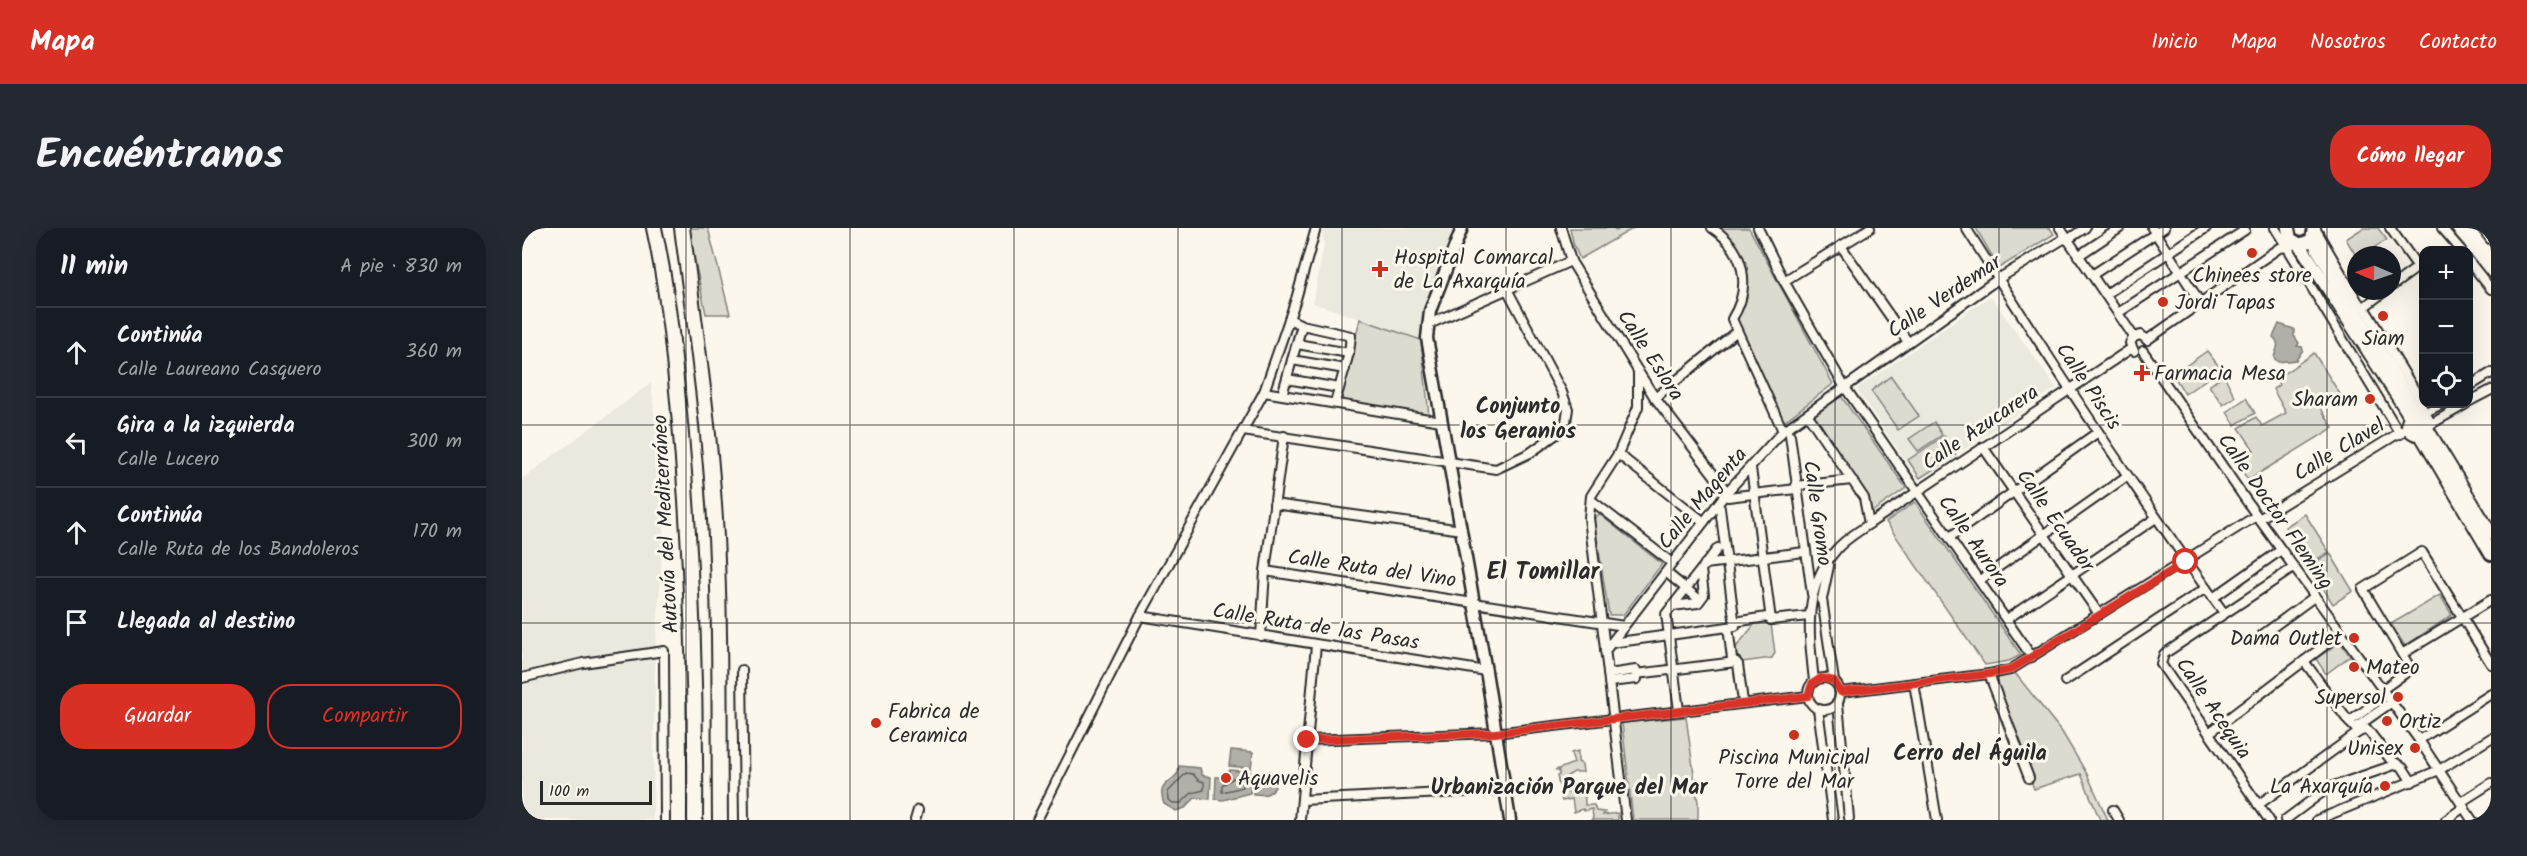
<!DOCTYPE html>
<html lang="es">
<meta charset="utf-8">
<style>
body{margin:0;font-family:Kalam,sans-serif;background:#242831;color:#f1f3f6}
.controls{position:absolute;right:18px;top:18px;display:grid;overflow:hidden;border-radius:12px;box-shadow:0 6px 24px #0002}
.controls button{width:54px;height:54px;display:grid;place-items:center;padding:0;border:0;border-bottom:2px solid #363941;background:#171b24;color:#f1f3f6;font:30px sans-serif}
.compass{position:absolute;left:1825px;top:18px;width:54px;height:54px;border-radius:50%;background:#171b24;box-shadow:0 6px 24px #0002;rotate:272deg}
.scale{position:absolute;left:18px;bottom:15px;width:112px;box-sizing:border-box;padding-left:6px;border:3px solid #2b2b2b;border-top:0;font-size:16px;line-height:21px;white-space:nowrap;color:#2b2b2b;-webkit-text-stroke:4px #fbf7ec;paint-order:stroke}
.stop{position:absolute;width:18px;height:18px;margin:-14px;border:4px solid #d93025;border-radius:50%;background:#fff}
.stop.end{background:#d93025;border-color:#fff;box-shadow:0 2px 6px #0008}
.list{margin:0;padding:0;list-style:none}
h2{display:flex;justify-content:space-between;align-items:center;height:78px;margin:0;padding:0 24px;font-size:26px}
h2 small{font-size:20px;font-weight:400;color:#9ea1a6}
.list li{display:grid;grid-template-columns:39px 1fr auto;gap:18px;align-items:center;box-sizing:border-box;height:90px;padding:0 24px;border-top:2px solid #363941}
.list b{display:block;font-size:22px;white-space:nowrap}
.list p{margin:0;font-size:20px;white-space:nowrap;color:#9ea1a6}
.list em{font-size:20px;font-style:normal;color:#9ea1a6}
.actions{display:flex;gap:12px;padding:18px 24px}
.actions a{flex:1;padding:14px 0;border:2px solid #d93025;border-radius:24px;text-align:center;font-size:21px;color:#d93025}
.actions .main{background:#d93025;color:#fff}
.icon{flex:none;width:33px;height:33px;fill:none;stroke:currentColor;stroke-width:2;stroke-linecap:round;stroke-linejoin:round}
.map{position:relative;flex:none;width:1969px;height:592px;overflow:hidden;border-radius:24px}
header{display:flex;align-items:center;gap:36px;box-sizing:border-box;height:84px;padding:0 30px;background:#d93025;color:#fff}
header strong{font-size:28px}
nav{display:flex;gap:33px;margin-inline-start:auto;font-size:21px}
.intro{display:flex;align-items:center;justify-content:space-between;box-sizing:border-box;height:144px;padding:0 36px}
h1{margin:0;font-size:42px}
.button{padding:15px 27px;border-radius:24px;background:#d93025;color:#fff;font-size:21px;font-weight:700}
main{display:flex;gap:36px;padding:0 36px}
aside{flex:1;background:#171b24;border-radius:24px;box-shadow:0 6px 24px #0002}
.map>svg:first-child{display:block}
</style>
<header>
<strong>Mapa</strong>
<nav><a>Inicio</a><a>Mapa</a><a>Nosotros</a><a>Contacto</a></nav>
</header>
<div class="intro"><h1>Encuéntranos</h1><a class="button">Cómo llegar</a></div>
<main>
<aside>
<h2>11 min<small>A pie · 830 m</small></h2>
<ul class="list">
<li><svg class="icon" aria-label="ahead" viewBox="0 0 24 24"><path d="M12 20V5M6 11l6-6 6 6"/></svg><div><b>Continúa</b><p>Calle Laureano Casquero</p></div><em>360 m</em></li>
<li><svg class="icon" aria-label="left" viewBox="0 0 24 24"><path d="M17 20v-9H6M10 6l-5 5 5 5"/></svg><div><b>Gira a la izquierda</b><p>Calle Lucero</p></div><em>300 m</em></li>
<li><svg class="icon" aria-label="ahead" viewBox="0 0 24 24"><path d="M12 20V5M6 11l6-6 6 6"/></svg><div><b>Continúa</b><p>Calle Ruta de los Bandoleros</p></div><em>170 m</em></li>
<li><svg class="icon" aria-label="arrive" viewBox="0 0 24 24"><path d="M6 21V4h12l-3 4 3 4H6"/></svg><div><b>Llegada al destino</b></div></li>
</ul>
<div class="actions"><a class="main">Guardar</a><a>Compartir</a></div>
</aside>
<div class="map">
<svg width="1969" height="592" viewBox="0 0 1969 592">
<rect width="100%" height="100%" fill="#fbf7ec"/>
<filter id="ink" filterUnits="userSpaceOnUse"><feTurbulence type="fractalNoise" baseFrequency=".0167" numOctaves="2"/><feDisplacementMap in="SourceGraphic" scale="12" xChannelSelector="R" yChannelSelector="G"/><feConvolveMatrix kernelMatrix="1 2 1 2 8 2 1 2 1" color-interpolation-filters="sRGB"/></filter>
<g filter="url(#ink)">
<!-- built -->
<g fill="#ebe8de">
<polygon points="800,0 932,0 900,89 899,112 791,75 802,17"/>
<polygon points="1467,69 1471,71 1534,160 1397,252 1336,164 1336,160"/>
<polygon points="129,155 143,283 133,431 131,592 0,592 0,251"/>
</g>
<!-- green -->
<g fill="#dddad0" stroke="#84827e" stroke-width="1.5">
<polygon points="166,0 186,0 208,86 184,86"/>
<polygon points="1048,0 1092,0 1094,3 1099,0 1112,0 1058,31 1052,18"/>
<path d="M1194 0H1227L1311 156 1260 195 1215 97C1215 87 1222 81 1224 71 1230 40 1213 22 1194 0Z"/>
<polygon points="1454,0 1528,0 1532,6 1477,40"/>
<polygon points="1841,0 1856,0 1865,12 1840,27 1834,28 1824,11"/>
<polygon points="838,91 899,112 907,187 815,173 826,142"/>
<polygon points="1685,123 1699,141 1663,166 1651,147"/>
<polygon points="1792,125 1818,166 1798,179 1811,200 1726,252 1714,234 1732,222 1717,200 1734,189 1740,198 1764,185 1751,161 1757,157 1754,151"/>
<polygon points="1702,147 1713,169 1701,177 1687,158"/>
<polygon points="1369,148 1397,188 1376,202 1349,163"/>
<polygon points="1319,168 1384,260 1347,286 1289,190"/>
<polygon points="1724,170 1733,185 1713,197 1705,184"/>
<polygon points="1412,194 1420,207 1396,223 1387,211"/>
<polygon points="1422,208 1434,227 1398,250 1386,232"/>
<polygon points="1393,274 1499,427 1487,433 1463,437 1364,294"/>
<polygon points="1077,286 1140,336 1101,387 1087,387 1072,291"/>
<polygon points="1783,286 1807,324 1786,337 1763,299"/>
<polygon points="1808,325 1831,363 1811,376 1787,338"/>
<polygon points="1918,367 1930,387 1883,418 1869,396"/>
<polygon points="1243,391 1249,396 1253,425 1250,430 1220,434 1212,428 1211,423 1236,392"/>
<polygon points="1818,414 1828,428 1804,446 1794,431"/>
<polygon points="1493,445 1540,504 1565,546 1586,592 1578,592 1559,546 1512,561 1473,451"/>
<polygon points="1164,489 1176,575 1176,592 1111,592 1100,495"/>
<polygon points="1056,523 1056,534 1060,536 1061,544 1052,544 1042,550 1041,560 1045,564 1054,567 1058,553 1062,552 1063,577 1072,577 1074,583 1083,584 1081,587 1096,585 1096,592 1069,592 1071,590 1070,581 1062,583 1061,581 1052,584 1050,571 1040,573 1035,548 1037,547 1037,543 1034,542 1052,535 1049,525"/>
</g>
<!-- water -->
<g fill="#b1afa7" stroke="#7b7a75" stroke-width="1.5">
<path d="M1757 96 1772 101V108L1777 115 1775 118 1780 119 1781 122 1774 132 1756 134 1752 130C1753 122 1760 117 1751 109Z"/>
<polygon points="709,522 731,524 729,540 707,538"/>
<path d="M657 538 678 540 680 547 689 549 688 571 673 570 663 580 654 583 642 576C635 555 646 558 656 545Z"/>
<polygon points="708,542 729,544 728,565 701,572 693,571 694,549 703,549"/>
<path d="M733 544 751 547 753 559C747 568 741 567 731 566Z"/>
</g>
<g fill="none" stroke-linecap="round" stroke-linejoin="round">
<!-- shore -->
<g stroke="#61605d" stroke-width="1.5">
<polygon points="664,545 671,546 676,552 682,554 682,562 670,565 659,575 651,575 647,572 646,564"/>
<polygon points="713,549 722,550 721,559 700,564 700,557"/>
</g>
<defs>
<g id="street">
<polyline points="1039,0 1049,33 1116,143 1133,170 1205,264"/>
<path d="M1190 0C1223 21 1230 59 1210 91L1261 203"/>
<polyline points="1236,0 1262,53 1322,158 1510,429"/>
<path d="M1444 0C1527 131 1611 260 1702 385"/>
<polyline points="1538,0 1612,109"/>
<polyline points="1630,0 1678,74"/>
<polyline points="1753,0 1761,13"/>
<polyline points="1793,0 1836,74 1842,79 1898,171 1902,185 1920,176"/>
<polyline points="1868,0 1896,39 1870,58"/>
<polyline points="1920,0 1939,22"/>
<polyline points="1960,0 1969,12"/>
<polyline points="1545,12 1563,0"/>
<polyline points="1319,18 1386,114"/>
<polyline points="1765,19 1878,206"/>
<polyline points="1556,28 1598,0"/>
<polyline points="1946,32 1969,61"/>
<polyline points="1570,47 1642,0"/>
<polyline points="1262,53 1348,0"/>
<polyline points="1584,66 1684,0"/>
<polyline points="1842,79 1863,63"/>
<polyline points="1596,85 1723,2 1721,0"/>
<polyline points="767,91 780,97 829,108 827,125 813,175"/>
<polyline points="905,97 1049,33"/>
<polyline points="1625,112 1757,20 1768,19"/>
<polyline points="775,116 827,125"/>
<polyline points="1612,123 1608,115 1612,109 1619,107 1625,112"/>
<polyline points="1621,123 1737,291 1897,512 1950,592"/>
<polyline points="770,132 823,141"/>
<polyline points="765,151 817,160"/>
<polyline points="1946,159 1969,145"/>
<polyline points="742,164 919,193"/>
<polyline points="760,167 780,97"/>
<polyline points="1133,170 1215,103"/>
<polyline points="1946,174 1969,162"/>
<circle cx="1896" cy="196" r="12"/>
<polyline points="1288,190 1342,270 1347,296"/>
<polyline points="1909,196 1944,176"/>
<polyline points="721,203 974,241 1008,225 1043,200 1046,181 1040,164 986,63"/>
<polyline points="1268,207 1290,366"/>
<polyline points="1461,219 1577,386"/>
<polyline points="1096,226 1182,294"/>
<polyline points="1229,240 1249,392"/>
<polyline points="1274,258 1330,252"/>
<polyline points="1206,269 1274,261"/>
<polyline points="1069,272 1150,335"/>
<polyline points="752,276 940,302"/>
<polyline points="1737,291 1885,200"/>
<polyline points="1428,309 1576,204"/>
<polyline points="1183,336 1283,324"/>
<polyline points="1307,338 1300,371 1312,453"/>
<polyline points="743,343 1102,398"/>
<polyline points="1146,346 1178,372"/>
<polyline points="1458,352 1605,248"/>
<polyline points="1691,370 1759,322"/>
<polyline points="1150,378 1176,375 1182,367 1179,342"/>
<polyline points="618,388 964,443"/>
<polyline points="1485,391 1634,290"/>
<polyline points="1212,394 1245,389 1249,392 1287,388"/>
<polyline points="1206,399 1210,431 1216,436 1221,474"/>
<polyline points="739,408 743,343 762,208"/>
<polyline points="1739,412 1740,407 1792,369"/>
<polyline points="1089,415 1213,398 1198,280"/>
<polyline points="1083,423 1205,264 1261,203 1476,51 1543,10"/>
<polyline points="1880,426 1969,372"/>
<polyline points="1782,433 1827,494"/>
<polyline points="220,442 222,592"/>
<polyline points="1086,446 1114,442 1115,451 1087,454"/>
<polyline points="1114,446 1214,434"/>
<polyline points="1467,446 1507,550"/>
<circle cx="1302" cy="466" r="16"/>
<polyline points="0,450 61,435 142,423 143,592"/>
<path d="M1292 453C1287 406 1280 361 1314 322 1323 311 1336 304 1347 296L1610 120"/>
<polyline points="1543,453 1684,360"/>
<polyline points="1392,455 1415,592"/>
<polyline points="1861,461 1889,441 1841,361 1900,324 1969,436"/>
<polyline points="1319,464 1467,446 1488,442 1734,288"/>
<polyline points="1316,476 1327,590"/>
<polyline points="1296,481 1311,592"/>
<polyline points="1157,482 1144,386 1196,320"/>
<polyline points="1833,500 1870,474"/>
<polyline points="1837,504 1845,501 1868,531 1881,540 1890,554"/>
<polyline points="1687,505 1819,405"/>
<polyline points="785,512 973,505 1286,468"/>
<polyline points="1897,512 1969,466"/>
<polyline points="780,572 983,562"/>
<polyline points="1939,574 1969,555"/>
<polyline points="1736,577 1837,504 1827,494 1864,467"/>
<polyline points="1591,582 1597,592"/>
<polyline points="393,592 396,582"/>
<polyline points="515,592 618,388 742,164 774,71 794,0"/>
<polyline points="778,592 794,417"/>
<polyline points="1104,592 1067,290 1069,268 1096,226 1116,179 1116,143"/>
<polyline points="1747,592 1639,436 1642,426 1771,340"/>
<polyline points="1763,592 1806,560 1875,536"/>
<polyline points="1795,592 1917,542 1969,510"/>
<polyline points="1924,592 1942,579"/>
</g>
<polyline id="secondary" points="940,0 908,83 905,110 964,443 988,592"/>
<g id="primary">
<polyline points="1766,0 1768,11 1778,17 1790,12 1792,0"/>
<polyline points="1791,9 1796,22 1969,306"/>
<polyline points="1778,17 1883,180 1969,326"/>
</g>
<g id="highway">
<path d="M132 0C147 68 153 138 159 207 170 335 174 463 173 592"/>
<path d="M160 0C173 97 187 193 193 291 199 391 197 492 198 592"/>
</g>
</defs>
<!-- street casing -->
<use href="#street" stroke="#2b2b2b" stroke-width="12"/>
<!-- secondary casing -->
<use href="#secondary" stroke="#2b2b2b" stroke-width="15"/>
<!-- primary casing -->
<use href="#primary" stroke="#2b2b2b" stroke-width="16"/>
<!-- highway casing -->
<use href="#highway" stroke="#2b2b2b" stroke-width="18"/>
<!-- street -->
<use href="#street" stroke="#fbf7ec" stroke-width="8"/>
<!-- secondary -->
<use href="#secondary" stroke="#fbf7ec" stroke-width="10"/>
<!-- primary -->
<use href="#primary" stroke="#fbf7ec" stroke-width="12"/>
<!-- highway -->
<use href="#highway" stroke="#fbf7ec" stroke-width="14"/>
</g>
</g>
<g fill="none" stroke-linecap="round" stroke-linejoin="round" filter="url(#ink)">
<!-- route -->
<polyline stroke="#d93025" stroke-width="8" points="785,512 973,505 1286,468 1290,456 1299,450 1312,453 1319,464 1467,446 1488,442 1664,334"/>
</g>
<!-- grid -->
<path fill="none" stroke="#2b2b2b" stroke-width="1.5" stroke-opacity="0.55" d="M164 0V592M328 0V592M492 0V592M656 0V592M820 0V592M984 0V592M1149 0V592M1313 0V592M1477 0V592M1641 0V592M1805 0V592M0 197H1969M0 395H1969"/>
<!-- markers -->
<g fill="#c8321e" stroke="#fbf7ec" stroke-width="2">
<circle cx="1730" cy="25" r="6"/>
<path d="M855 32h6v6h6v6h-6v6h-6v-6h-6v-6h6z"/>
<circle cx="1641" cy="74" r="6"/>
<circle cx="1861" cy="88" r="6"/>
<path d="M1617 136h6v6h6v6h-6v6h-6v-6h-6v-6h6z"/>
<circle cx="1848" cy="171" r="6"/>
<circle cx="1832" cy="410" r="6"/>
<circle cx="1832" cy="439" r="6"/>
<circle cx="1876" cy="469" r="6"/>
<circle cx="1865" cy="493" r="6"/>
<circle cx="354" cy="495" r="6"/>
<circle cx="1272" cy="507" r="6"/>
<circle cx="1893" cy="520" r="6"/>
<circle cx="704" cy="550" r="6"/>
<circle cx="1863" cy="558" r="6"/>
</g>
<g text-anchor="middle" stroke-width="6" stroke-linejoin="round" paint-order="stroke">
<!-- poi labels -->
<g font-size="21" fill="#2b2b2b" stroke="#fbf7ec" text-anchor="start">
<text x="872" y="36">Hospital Comarcal<tspan x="872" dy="24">de La Axarquía</tspan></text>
<text x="1730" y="54" text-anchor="middle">Chinees store</text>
<text x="1653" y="81">Jordi Tapas</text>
<text x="1861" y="117" text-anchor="middle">Siam</text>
<text x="1632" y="152">Farmacia Mesa</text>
<text x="1836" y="178" text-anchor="end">Sharam</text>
<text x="1820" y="417" text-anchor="end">Dama Outlet</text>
<text x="1844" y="446">Mateo</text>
<text x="1864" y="476" text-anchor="end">Supersol</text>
<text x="366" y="490">Fabrica de<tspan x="366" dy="24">Ceramica</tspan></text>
<text x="1877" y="500">Ortiz</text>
<text x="1881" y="527" text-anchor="end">Unisex</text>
<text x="1272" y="536" text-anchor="middle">Piscina Municipal<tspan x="1272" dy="24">Torre del Mar</tspan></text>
<text x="716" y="557">Aquavelis</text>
<text x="1851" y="565" text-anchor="end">La Axarquía</text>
</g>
<!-- street labels -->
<g font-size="21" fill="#2b2b2b" stroke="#fbf7ec">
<text transform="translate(1422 68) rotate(-34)" y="7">Calle Verdemar</text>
<text transform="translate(1129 127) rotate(57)" y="7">Calle Eslora</text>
<text transform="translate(1567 158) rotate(56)" y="7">Calle Piscis</text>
<text transform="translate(1458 199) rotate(-34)" y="7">Calle Azucarera</text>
<text transform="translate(1817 221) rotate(-31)" y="7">Calle Clavel</text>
<text transform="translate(1180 270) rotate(-50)" y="7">Calle Magenta</text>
<text transform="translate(1754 283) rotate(55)" y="7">Calle Doctor Fleming</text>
<text transform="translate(1296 285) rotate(82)" y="7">Calle Gromo</text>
<text transform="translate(1534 292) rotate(55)" y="7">Calle Ecuador</text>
<text transform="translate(143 296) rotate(-93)" y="7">Autovía del Mediterráneo</text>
<text transform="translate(1452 313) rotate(55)" y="7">Calle Aurora</text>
<text transform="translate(850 340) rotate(8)" y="7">Calle Ruta del Vino</text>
<text transform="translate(794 398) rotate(9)" y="7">Calle Ruta de las Pasas</text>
<text transform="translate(1692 480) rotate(56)" y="7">Calle Acequia</text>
</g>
<!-- neighbourhood labels -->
<g font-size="22" font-weight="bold" fill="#2b2b2b" stroke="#fbf7ec">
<text x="996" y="185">Conjunto<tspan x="996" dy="25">los Geranios</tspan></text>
<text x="1448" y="532">Cerro del Águila</text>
<text x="1047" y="566">Urbanización Parque del Mar</text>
</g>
<!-- quarter labels -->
<g font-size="24" font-weight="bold" fill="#2b2b2b" stroke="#fbf7ec">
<text x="1021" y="351">El Tomillar</text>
</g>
</g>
</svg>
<div class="controls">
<button>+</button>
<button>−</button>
<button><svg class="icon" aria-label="locate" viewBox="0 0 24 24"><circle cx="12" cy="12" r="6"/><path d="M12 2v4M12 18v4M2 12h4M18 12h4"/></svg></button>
</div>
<svg class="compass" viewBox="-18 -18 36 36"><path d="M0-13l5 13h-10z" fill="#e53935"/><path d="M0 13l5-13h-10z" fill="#9ea1a6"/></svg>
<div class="scale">100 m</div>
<div class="stop" style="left:1664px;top:334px"></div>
<div class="stop end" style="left:785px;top:512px"></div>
</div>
</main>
